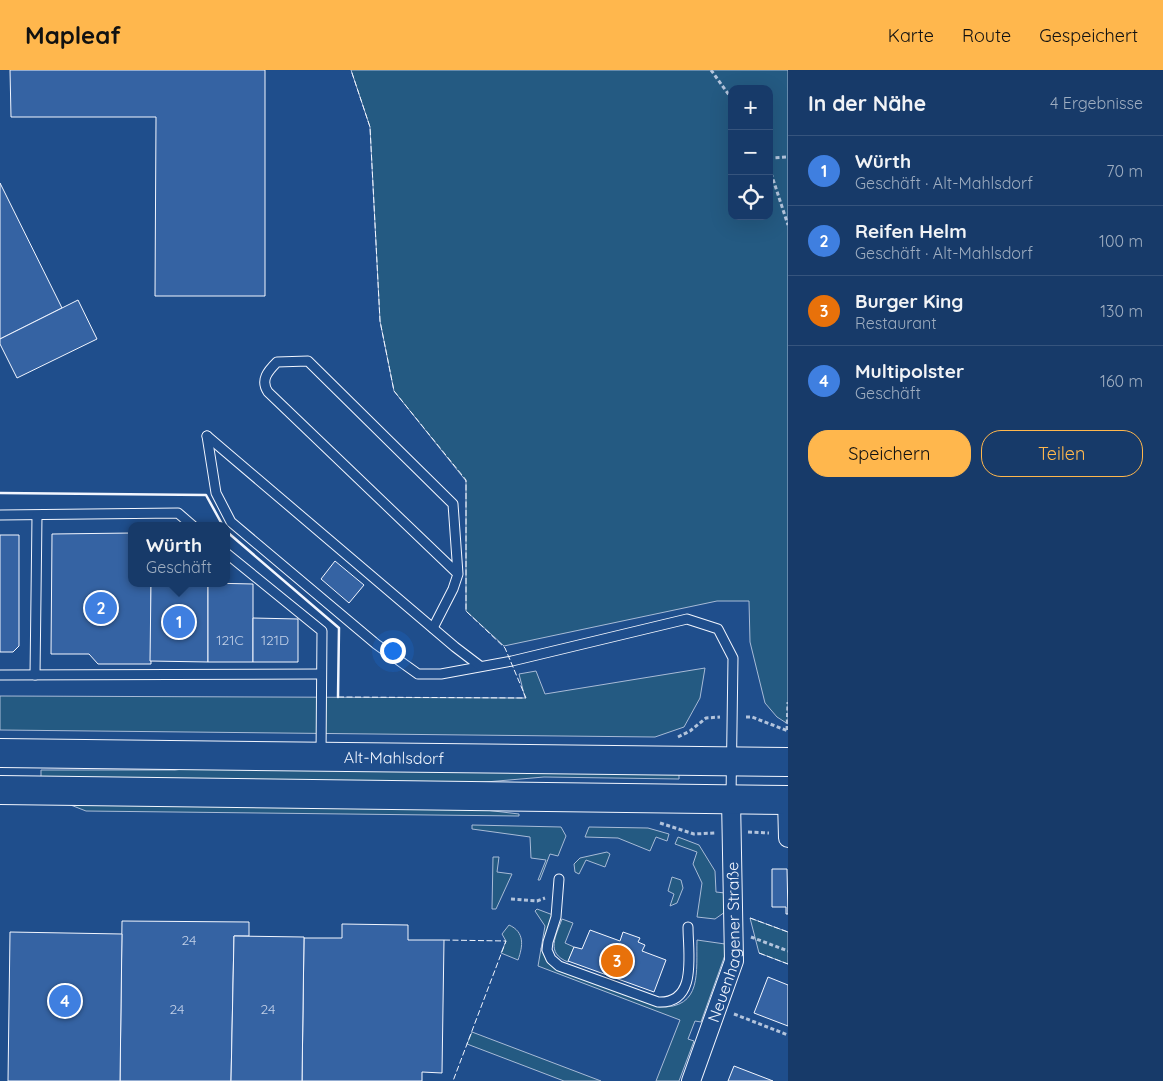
<!DOCTYPE html>
<html lang="de">
<meta charset="utf-8">
<style>
body{margin:0;font-family:Quicksand,sans-serif;background:#244571;color:#f1f3f6}
.controls{position:absolute;right:15px;top:15px;display:grid;overflow:hidden;border-radius:10px;box-shadow:0 5px 20px #0002}
.controls button{width:45px;height:45px;display:grid;place-items:center;padding:0;border:0;border-bottom:1px solid #36547d;background:#173a69;color:#f1f3f6;font:25px sans-serif}
.you{position:absolute;left:392px;top:580px;width:18px;height:18px;margin:-12px;border:4px solid #fff;border-radius:50%;background:#1a73e8;box-shadow:0 0 0 8px #1a73e833}
.badge{display:grid;place-items:center;width:32px;height:32px;border-radius:50%;background:#ffb74d;color:#fff;font-size:16px;font-weight:700}
.pin{position:absolute;translate:-50% -50%;border:2px solid #fff;box-shadow:0 1px 5px #0006}
.popup{position:absolute;left:128px;top:452px;width:102px;height:65px;box-sizing:border-box;display:grid;place-content:center;border-radius:10px;background:#173a69;filter:drop-shadow(0 1px 4px #0005);font-size:16px;white-space:nowrap;color:#9eadc0}
.popup b{font-size:19px;color:#f1f3f6}
.popup::after{content:'';position:absolute;left:50%;top:100%;margin-left:-10px;border:10px solid transparent;border-top-color:#173a69}
.list{margin:0;padding:0;list-style:none}
h2{display:flex;justify-content:space-between;align-items:center;height:65px;margin:0;padding:0 20px;font-size:21px}
h2 small{font-size:16px;font-weight:400;color:#9eadc0}
.list li{display:grid;grid-template-columns:32px 1fr auto;gap:15px;align-items:center;box-sizing:border-box;height:70px;padding:0 20px;border-top:1px solid #36547d}
.list b{display:block;font-size:19px;white-space:nowrap}
.list p{margin:0;font-size:16px;white-space:nowrap;color:#9eadc0}
.list em{font-size:16px;font-style:normal;color:#9eadc0}
.actions{display:flex;gap:10px;padding:15px 20px}
.actions a{flex:1;padding:11px 0;border:1px solid #ffb74d;border-radius:20px;text-align:center;font-size:18px;color:#ffb74d}
.actions .main{background:#ffb74d;color:#111}
.icon{flex:none;width:28px;height:28px;fill:none;stroke:currentColor;stroke-width:2;stroke-linecap:round;stroke-linejoin:round}
.map{position:relative;flex:none;width:788px;height:1011px;overflow:hidden}
header{display:flex;align-items:center;gap:30px;box-sizing:border-box;height:70px;padding:0 25px;background:#ffb74d;color:#111}
header strong{font-size:24px}
nav{display:flex;gap:28px;margin-inline-start:auto;font-size:18px}
main{display:flex}
aside{flex:1;background:#173a69}
.map>svg:first-child{display:block}
</style>
<header>
<strong>Mapleaf</strong>
<nav><a>Karte</a><a>Route</a><a>Gespeichert</a></nav>
</header>
<main>
<div class="map">
<svg width="788" height="1011" viewBox="0 0 788 1011">
<rect width="100%" height="100%" fill="#1f4e8c"/>
<!-- green -->
<g fill="#245a82" stroke="#a8bbd7" fill-rule="evenodd">
<path d="M351 0H788V654L777 647 765 633 750 572 749 531H717L504 576 466 541V411L394 321 380 251 370 57ZM732 19H769V146H732Z"/>
<polygon points="705,598 700,628 684,657 655,667 0,660 0,626 525,628 519,604 536,601 545,624"/>
<polygon points="191,698 679,700 679,709 544,707 451,715 41,710 41,700 175,700"/>
<polygon points="63,732 460,737 519,744 519,746 86,741"/>
<polygon points="472,755 561,757 566,766 558,786 550,784 540,810 538,810 546,790 531,788 530,767 472,759"/>
<polygon points="589,757 648,758 669,764 667,771 656,767 650,781 618,768 585,767"/>
<polygon points="678,767 699,775 715,801 716,822 725,823 725,842 715,849 697,847 702,813 693,794 697,782 675,774"/>
<polygon points="607,782 610,784 605,797 586,790 579,804 575,802 574,794 580,788"/>
<polygon points="493,787 499,787 497,802 512,804 496,839 492,839"/>
<polygon points="672,807 681,810 683,818 677,833 670,836 674,824 668,821"/>
<path d="M537 839 553 845 541 879 547 891 556 898 659 937C703 939 696 901 697 870L725 874V885L701 952 695 951 688 969 694 971 679 1011H656L680 950 538 896 545 856 535 841Z"/>
<polygon points="750,848 788,862 788,894 759,883"/>
<path d="M562 849 573 853 565 873 574 877 568 892C545 883 556 866 562 849Z"/>
<path d="M509 855C525 862 523 876 518 890L501 883 506 871 502 864Z"/>
<polygon points="472,962 601,1011 564,1011 467,974"/>
</g>
<!-- building -->
<g fill="#3563a3" stroke="#f2f6ff">
<polygon points="10,0 265,0 265,226 155,226 156,47 11,47"/>
<polygon points="0,113 62,238 0,269"/>
<polygon points="78,230 97,269 17,308 0,274 0,269"/>
<polygon points="132,463 132,513 151,513 151,594 98,594 89,584 51,584 52,464"/>
<polygon points="0,465 19,465 19,576 13,582 0,582"/>
<polygon points="335,491 364,515 349,533 321,509"/>
<polygon points="151,513 208,513 208,592 150,591"/>
<polygon points="208,513 253,514 253,592 208,592"/>
<polygon points="253,548 298,549 298,592 253,592"/>
<polygon points="772,799 787,799 788,844 786,844 786,837 772,837"/>
<polygon points="122,851 249,852 249,866 234,866 231,1011 120,1011"/>
<polygon points="342,854 408,855 408,870 444,870 442,1003 422,1002 422,1011 302,1011 304,868 342,868"/>
<polygon points="590,860 620,871 623,862 640,868 638,872 645,875 642,881 666,890 654,922 568,891 574,877 582,879"/>
<polygon points="10,862 122,864 120,1011 8,1011"/>
<polygon points="234,866 304,867 302,1011 231,1011"/>
<polygon points="768,907 788,915 788,956 754,943"/>
<polygon points="734,996 773,1011 728,1011"/>
</g>
<g fill="none" stroke-linecap="round" stroke-linejoin="round">
<defs>
<g id="service">
<polyline points="207,366 216,423 231,452 376,574 418,604 441,604 512,591 687,549 718,559 733,588 731,726"/>
<polyline points="207,366 455,577 480,596"/>
<polyline points="0,445 178,443 193,456"/>
<polyline points="226,483 322,561 321,685"/>
<path d="M433 558 453 519 458 504 453 434 308 291 277 292C268 301 260 310 268 322L458 504"/>
<polyline points="0,605 321,604"/>
<polyline points="35,605 37,446"/>
<path d="M559 809 556 847 548 872 547 880 551 889 559 896 658 932C698 934 688 884 688 857"/>
</g>
<g id="minor">
<polyline points="787,730 788,768"/>
<path id="s1" d="M691 1011 734 891 731 729"/>
</g>
<g id="primary">
<path id="s2" d="M0 683 788 692"/>
<polyline points="0,720 788,730"/>
</g>
</defs>
<!-- service casing -->
<use href="#service" stroke="#f2f6ff" stroke-width="11"/>
<!-- minor casing -->
<use href="#minor" stroke="#f2f6ff" stroke-width="20"/>
<!-- primary casing -->
<use href="#primary" stroke="#f2f6ff" stroke-width="30"/>
<!-- path -->
<g stroke="#b3c4dc" stroke-width="3" stroke-dasharray="4 2.5" stroke-linecap="butt">
<polyline points="711,0 732,29"/>
<polyline points="769,88 788,87"/>
<polyline points="769,97 788,155"/>
<polyline points="746,647 752,647 788,661"/>
<polyline points="787,660 788,632"/>
<polyline points="678,667 690,661 706,648 720,647"/>
<polyline points="660,753 694,764 715,763"/>
<polyline points="748,762 769,763"/>
<polyline points="511,829 537,831 545,828"/>
<polyline points="751,867 788,881"/>
<polyline points="734,944 788,965"/>
</g>
<!-- service -->
<use href="#service" stroke="#1f4e8c" stroke-width="9"/>
<!-- minor -->
<use href="#minor" stroke="#1f4e8c" stroke-width="18"/>
<!-- primary -->
<use href="#primary" stroke="#1f4e8c" stroke-width="28"/>
<!-- fence -->
<g stroke="#f2f6ff" stroke-width="1" stroke-dasharray="6 2.5" stroke-linecap="butt">
<polyline points="338,627 526,628 505,578 466,541 466,410 394,321 380,251 370,57 351,0"/>
<polyline points="750,848 788,862"/>
<polyline points="444,870 506,871 453,1011"/>
<polyline points="759,883 788,894"/>
</g>
<!-- wall -->
<g stroke="#f2f6ff" stroke-width="2.5">
<polyline points="0,423 206,425 223,456"/>
<polyline points="226,461 339,558 338,627"/>
</g>
</g>
<g text-anchor="middle" stroke-width="4" stroke-linejoin="round" paint-order="stroke">
<!-- number labels -->
<g font-size="14" fill="#c3d1e8">
<text x="230" y="575">121C</text>
<text x="275" y="575">121D</text>
<text x="189" y="875">24</text>
<text x="177" y="944">24</text>
<text x="268" y="944">24</text>
</g>
<!-- street labels -->
<g font-size="16" fill="#f2f6ff" stroke="#1f4e8c">
<text dy="6" stroke="none"><textPath href="#s2" startOffset="394">Alt-Mahlsdorf</textPath></text>
<text dy="6" stroke="none"><textPath href="#s1" startOffset="145">Neuenhagener Straße</textPath></text>
</g>
</g>
</svg>
<div class="controls">
<button>+</button>
<button>−</button>
<button><svg class="icon" aria-label="locate" viewBox="0 0 24 24"><circle cx="12" cy="12" r="6"/><path d="M12 2v4M12 18v4M2 12h4M18 12h4"/></svg></button>
</div>
<div class="you"></div>
<div class="pin badge" style="left:179px;top:552px;background:#3f7fe0">1</div>
<div class="popup"><b>Würth</b>Geschäft</div>
<div class="pin badge" style="left:101px;top:538px;background:#3f7fe0">2</div>
<div class="pin badge" style="left:617px;top:891px;background:#e8710a">3</div>
<div class="pin badge" style="left:65px;top:931px;background:#3f7fe0">4</div>
</div>
<aside>
<h2>In der Nähe<small>4 Ergebnisse</small></h2>
<ul class="list">
<li><span class="badge" style="background:#3f7fe0">1</span><div><b>Würth</b><p>Geschäft · Alt-Mahlsdorf</p></div><em>70 m</em></li>
<li><span class="badge" style="background:#3f7fe0">2</span><div><b>Reifen Helm</b><p>Geschäft · Alt-Mahlsdorf</p></div><em>100 m</em></li>
<li><span class="badge" style="background:#e8710a">3</span><div><b>Burger King</b><p>Restaurant</p></div><em>130 m</em></li>
<li><span class="badge" style="background:#3f7fe0">4</span><div><b>Multipolster</b><p>Geschäft</p></div><em>160 m</em></li>
</ul>
<div class="actions"><a class="main">Speichern</a><a>Teilen</a></div>
</aside>
</main>
